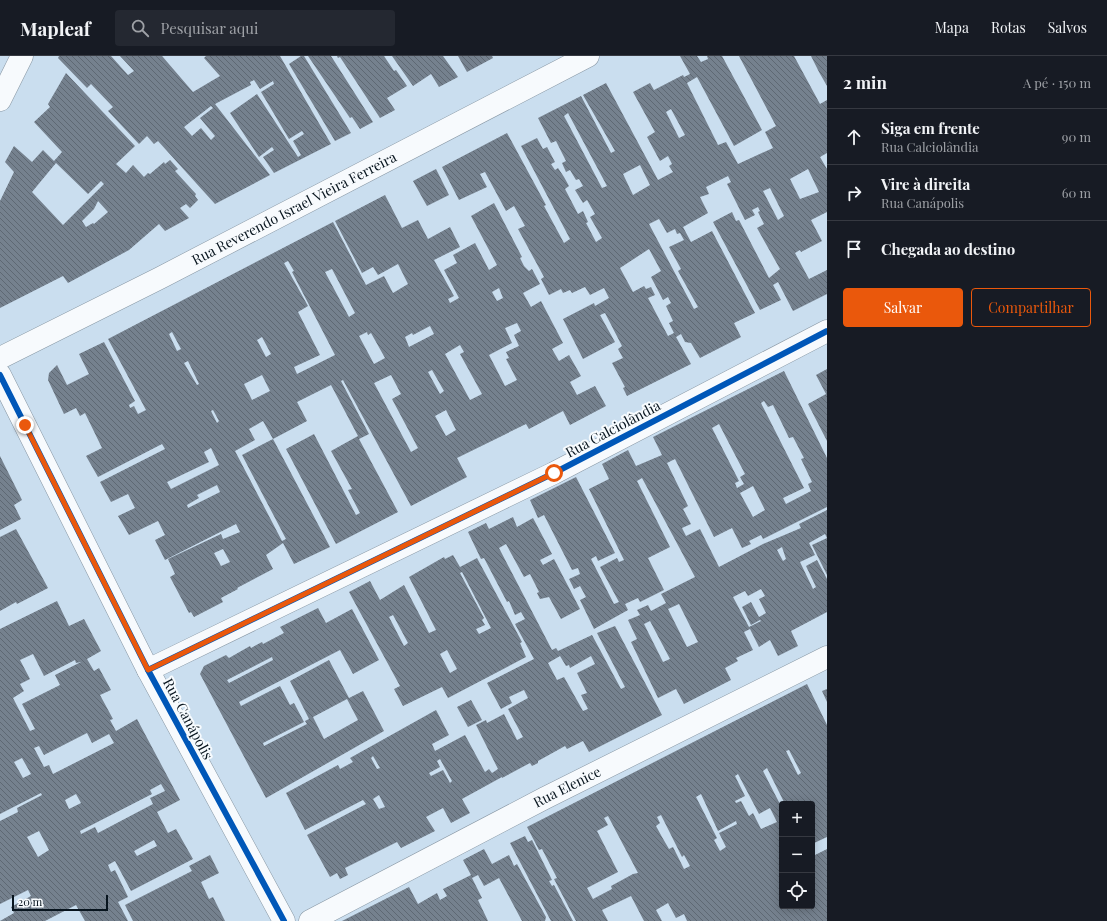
<!DOCTYPE html>
<html lang="pt">
<meta charset="utf-8">
<style>
body{margin:0;font-family:"Playfair Display",serif;background:#242831;color:#f1f3f6}
.controls{position:absolute;right:12px;bottom:12px;display:grid;overflow:hidden;border-radius:4px;box-shadow:0 2px 10px #0003}
.controls button{width:36px;height:36px;display:grid;place-items:center;padding:0;border:0;border-bottom:1px solid #363941;background:#171b24;color:#f1f3f6;font:20px sans-serif}
.scale{position:absolute;left:12px;bottom:10px;width:96px;box-sizing:border-box;padding-left:4px;border:2px solid #07141e;border-top:0;font-size:11px;line-height:14px;white-space:nowrap;color:#07141e;-webkit-text-stroke:3px #f7fbfe;paint-order:stroke}
.stop{position:absolute;width:12px;height:12px;margin:-9px;border:3px solid #ea580c;border-radius:50%;background:#fff}
.stop.end{background:#ea580c;border-color:#fff;box-shadow:0 1px 4px #0008}
.list{margin:0;padding:0;list-style:none}
h2{display:flex;justify-content:space-between;align-items:center;height:52px;margin:0;padding:0 16px;font-size:17px}
h2 small{font-size:13px;font-weight:400;color:#9ea1a6}
.list li{display:grid;grid-template-columns:26px 1fr auto;gap:12px;align-items:center;box-sizing:border-box;height:56px;padding:0 16px;border-top:1px solid #363941}
.list b{display:block;font-size:15px;white-space:nowrap}
.list p{margin:0;font-size:13px;white-space:nowrap;color:#9ea1a6}
.list em{font-size:13px;font-style:normal;color:#9ea1a6}
.actions{display:flex;gap:8px;padding:12px 16px}
.actions a{flex:1;padding:9px 0;border:1px solid #ea580c;border-radius:4px;text-align:center;font-size:14px;color:#ea580c}
.actions .main{background:#ea580c;color:#fff}
.icon{flex:none;width:22px;height:22px;fill:none;stroke:currentColor;stroke-width:2;stroke-linecap:round;stroke-linejoin:round}
.map{position:relative;flex:none;width:827px;height:865px;overflow:hidden}
header{display:flex;align-items:center;gap:24px;box-sizing:border-box;height:56px;padding:0 20px;background:#171b24;border-bottom:1px solid #363941}
header strong{font-size:19px}
nav{display:flex;gap:22px;margin-inline-start:auto;font-size:14px}
.search{width:280px;height:36px;background:#242831;display:flex;align-items:center;gap:10px;box-sizing:border-box;padding:0 14px;border-radius:4px;color:#9ea1a6;font-size:15px}
main{display:flex}
aside{flex:1;background:#171b24}
.map>svg:first-child{display:block}
</style>
<header>
<strong>Mapleaf</strong>
<div class="search"><svg class="icon" aria-label="search" viewBox="0 0 24 24"><circle cx="10" cy="10" r="6"/><path d="M15 15l6 6"/></svg>Pesquisar aqui</div>
<nav><a>Mapa</a><a>Rotas</a><a>Salvos</a></nav>
</header>
<main>
<div class="map">
<svg width="827" height="865" viewBox="0 0 827 865">
<defs>
<pattern id="building-back-hatch" width="6" height="6" patternUnits="userSpaceOnUse"><rect width="6" height="6" fill="#75818e"/><path d="M-1 5l2 2M0 0l6 6M5-1l2 2" fill="none" stroke="#5e6873"/></pattern>
</defs>
<rect width="100%" height="100%" fill="#cadeef"/>
<!-- building -->
<g fill="url(#building-back-hatch)" fill-rule="evenodd">
<path d="M59 0H111L128 19 134 15 120 0H162L193 36 220 20 204 2 206 0H280L331 88 274 117 263 101 274 94 272 91 259 101 230 57 257 38 298 101 301 99 293 85 304 78 302 75 289 83 261 36 274 28 273 25 260 33 254 24 250 26 251 29 215 48 270 119 215 148 158 85 154 88 147 80 139 88 108 55 113 51 91 28 87 32 58 2ZM211 50 213 52 200 62 215 80 211 84 201 72 192 80 184 71Z"/>
<polygon points="301,0 304,0 351,77 335,85 289,8"/>
<polygon points="308,0 331,0 373,66 360,73 352,61 350,62"/>
<polygon points="337,0 384,0 394,15 396,14 407,30 387,42 395,54 380,62 340,1 338,2"/>
<polygon points="392,0 443,0 458,21 439,31 431,18 413,30"/>
<polygon points="458,0 492,0 493,2 467,16"/>
<path d="M680 0H697L701 6 708 3 707 0H722L762 74 734 90 697 21 687 27 718 89 726 86 738 108 773 92 765 76 776 70 739 0H794L820 48 827 44V97L820 101 827 113V156L811 164 822 185 801 196 800 194 795 197 809 223 827 214V238L793 255 778 226 773 229 781 244 760 254 713 166 732 156 736 165 739 164 769 222 780 213 757 172 764 168 758 156 760 155 758 151 752 154 755 159 745 164 727 128 731 126 728 120 706 131 709 138 700 141 708 157 683 171 691 186 712 175 755 257 734 267 741 281 700 302 691 287 685 286 681 278 676 281 691 308 627 340 623 332 625 331 612 307 623 302 618 293 622 290 605 257 600 259 615 286 583 303 563 263 594 247 595 250 609 242 604 232 590 239 585 231 572 237 570 234 563 237 561 233 549 239 541 223 544 221 518 173 525 170 514 150 506 155 485 116 480 118 487 131 459 144 442 111 507 77 546 149 544 150 564 187 570 183 521 90 537 82 543 93 547 91 555 106 551 108 555 114 558 112 564 121 569 130 565 133 578 158 583 155 588 166 586 167 596 186 602 182 590 161 595 158 587 144 583 147 575 134 583 130 579 123 576 124 570 114 566 116 562 107 566 105 556 85 551 87 538 62 581 40 611 97 615 95 583 39 606 27 658 124 673 116 669 110 672 108 668 100 660 105 647 81 655 76 633 36 650 27 654 34 683 19 684 21 690 18ZM671 53 685 79 679 82 666 56ZM568 57 607 130 602 132 564 60ZM640 109 650 129 633 139 623 118ZM808 113 819 136 800 143 790 123ZM770 132 784 160 778 164 763 135ZM659 163 667 177 675 173 677 178 680 177 684 184 669 191 681 213 678 215 698 251 694 253 649 168ZM649 193 661 215 651 221 663 244 668 241 671 247 666 250 673 265 669 267 674 277 668 280 648 242 655 239 651 231 646 233 644 230 633 236 620 212Z"/>
<polygon points="811,0 827,0 827,30 819,16"/>
<path d="M66 17 135 90 116 108 126 117 133 109 144 121 148 117 150 118 164 106 165 108 170 104 178 113 175 115 196 138 195 140 198 144 190 152 186 148 180 152 189 162 165 175 159 168 129 194 68 227 63 220 0 252V145L14 116 5 106 14 90 32 106 43 94 54 105 62 96 34 66 50 51 48 48ZM56 107 88 138 101 125 104 128 63 169 32 136ZM98 145 108 156 94 168 93 167 86 171 82 165 94 153Z"/>
<polygon points="436,113 449,139 427,150 413,125"/>
<path d="M385 139 402 172 418 164 428 183 450 171 460 191 434 204 454 240 448 243 450 247 459 242 444 214 457 207 453 199 475 187 489 214 497 209 471 160 494 147 522 201 520 202 524 210 529 215 532 213 540 228 523 237 531 251 541 245 563 287 552 293 559 305 569 299 581 320 570 326 577 339 595 330 606 350 570 369 563 355 529 373 526 368 457 402 467 421 411 450 343 324 341 325 369 378 359 383 398 456 336 488 286 393 314 378 356 459 360 457 348 434 352 433 331 395 358 380 331 329 297 346 307 365 273 383 263 365 249 373 255 384 235 395 282 485 286 483 242 399 273 383 330 491 294 508 283 487 266 499 273 513 237 532 238 533 221 542 223 546 194 561 191 556 189 557 170 521 175 518 168 503 221 478 223 483 240 476 236 468 165 504 155 484 165 479 158 465 129 479 118 460 135 452 128 438 111 446 100 426 165 393 162 388 98 421 86 400 102 392 85 357 80 360 76 352 64 358 48 324 49 317 57 309 67 329 89 318 79 298 104 286 135 345 129 349 130 352 134 350 138 358 146 354 108 283 333 166 366 229 384 220 393 237 408 228 398 208 378 219 373 211 362 217 335 165ZM288 205 294 215 292 216 335 299 297 318 294 311 320 299 298 256 308 250 284 207ZM332 213 355 257 349 261 325 216ZM499 232 503 242 497 245 492 236ZM517 267 521 275 514 279 519 290 506 296 509 302 506 303 517 324 505 330 489 299 512 287 505 272ZM430 270 434 278 409 291 405 281 412 277 413 279ZM172 276 181 293 177 295 169 278ZM367 276 368 279 371 277 385 302 374 308 359 280ZM262 281 271 298 266 301 257 284ZM460 289 464 296 460 298 482 338 470 344 445 298ZM188 305 199 328 197 329 184 307ZM432 314 444 335 440 338 428 316ZM262 319 270 335 252 344 244 328ZM391 319 401 338 392 343 418 392 411 396 374 327ZM213 354 219 365 217 367 211 355ZM446 354 456 374 446 380 435 360ZM211 392 219 409 171 433 167 426 209 406 204 396ZM217 429 220 436 188 452 187 449 199 442 197 439ZM223 493 230 506 221 510 214 497Z"/>
<polygon points="827,313 827,385 808,348 826,338 816,319"/>
<path d="M784 315 827 402V451L763 483 761 479 749 485 751 488 742 492 732 472 714 481 675 403 667 407 688 450 683 453 691 468 682 472 686 480 700 473 719 511 763 488 801 472 799 468 827 454V519L812 489 827 482 825 478 809 487 815 499 800 506 813 533 816 531 806 510 817 504 827 523V556L791 575 798 590 778 600 770 584 759 591 750 573 744 576 753 594 736 602 738 605 725 612 731 624 684 648 676 633 658 642 631 586 637 583 628 564 640 559 637 554 648 549 651 555 666 547 661 538 695 521 642 422 637 425 670 491 648 502 664 534 640 546 638 542 625 548 628 554 594 573 580 544 586 541 580 530 574 533 569 523 580 518 578 512 572 514 544 459 538 462 530 444 576 421 615 497 598 505 596 500 591 503 614 548 619 546 600 511 617 502 619 506 624 504 589 433 609 423 602 408 628 394 636 410 662 399 653 381ZM764 345 768 351 773 349 789 382 793 381 804 402 801 403 812 426 808 428 811 435 786 448 783 442 804 432 761 347ZM719 368 745 418 740 421 744 428 737 432 735 427 739 425 712 372ZM753 430 765 454 753 461 740 437ZM782 491 786 503 783 505 777 494ZM761 533 765 540 759 543 766 557 759 561 751 546 742 551 751 569 760 564 761 565 749 571 733 541 745 535 748 540ZM679 548 698 586 687 591 668 553ZM650 565 670 603 663 606 644 568Z"/>
<polygon points="0,400 22,444 14,449 21,463 0,474"/>
<path d="M513 461 517 471 533 462 552 498 540 504 543 509 554 503 580 553 561 563 549 541 540 543 537 537 539 536 530 518 524 521 506 488 499 492 552 594 556 592 558 595 592 579 621 633 625 631 597 577 615 570 662 659 589 696 583 685 567 693 565 690 538 705V707L532 710 530 707 502 722V721L462 743 470 757 451 767 443 752 426 761 435 775 401 792 397 786 345 812 348 819 340 823 337 817 330 821 307 779 366 748 363 744 305 774 286 737 338 709 340 713 353 706 350 702 436 654 449 679 432 688 435 695 465 679 485 716 489 713 492 717 498 713 476 669 486 664 487 667 504 658 517 684 523 681 508 653 528 642 524 634 509 641 512 647 501 653 487 627 534 603 515 568 525 563 521 556 515 559 509 545 507 546 484 502 481 503 468 476 486 467 489 473ZM560 600 566 610 569 609 570 612 591 600 595 608 577 617 587 637 581 639 588 653 583 655 564 621 557 624 548 607ZM373 700 380 712 377 713 371 702ZM440 703 452 725 450 727 443 714 431 720 429 717 440 711 437 705ZM379 739 385 751 379 753 373 743Z"/>
<polygon points="16,473 48,532 17,548 16,546 0,555 0,481"/>
<path d="M453 499 460 511 477 502 522 586 520 587 526 601 448 642 442 631 403 650 394 633 400 630 349 536 370 525 380 544 404 529 429 577 436 574 409 521 444 501 445 503ZM462 516 491 572 479 578 476 573 485 569 482 564 484 562 460 517ZM393 559 408 587 404 590 389 561ZM447 594 457 613 450 617 440 598Z"/>
<path d="M57 545 69 570 84 563 101 595 87 603 94 615 99 612 111 634 100 639 113 663 110 664 116 675 137 663 180 744 157 756 168 777 176 773 193 803 131 835 115 805 108 809 111 816 115 814 128 841 118 846 128 865H85L76 849 45 865H0L14 857 11 851 31 840 28 834 0 848V765L18 756 17 752 42 739 41 737 0 758V573ZM33 598 44 620 75 604 76 607 81 606 55 619 60 629 22 648 35 673 30 675 13 642 24 635 20 628 30 623 20 604ZM87 677 92 687 109 678 114 687 53 718 49 709 44 711 34 692 39 690 44 699ZM22 702 31 718 23 722 14 706ZM161 728 165 735 150 742 153 748 98 777 95 771 81 778 80 775 152 738 150 734ZM76 738 81 747 69 753 65 744ZM39 775 49 794 38 801 27 781ZM154 784 157 790 137 800 134 795Z"/>
<path d="M318 552 326 567 352 553 379 604 353 618 340 594 239 646 241 650 280 630 290 649 294 647 304 666 263 687 264 690 307 668 305 665 309 663 290 625 329 604 349 642 363 635 384 675 266 742 200 618 204 610 226 599 229 602 250 590 251 592 262 586 263 588 284 577 280 571ZM272 601 273 604 229 627 227 624ZM347 643 358 664 324 683 313 661Z"/>
<path d="M807 628 827 669V781L812 788V748H796L794 745 785 748 767 712 763 715 782 752V850H812V793L815 799 827 793V865H687L684 858 676 862 668 847 656 854 662 865H644L631 840 602 854 608 865H576L554 823 557 822 542 793 539 794 527 771ZM789 694 801 717 798 719 786 695ZM738 718 759 758 770 752 777 766 761 773 753 757 749 760 741 745 736 747 735 745 745 740 735 720ZM701 738 718 775 736 765 737 768 719 777 726 791 720 795 714 784 717 782 696 741ZM661 759 682 801 684 799 690 810 684 813 673 791 669 793 662 781 656 770 660 767 657 761ZM608 760 638 817 633 818 611 830 612 833 593 843 587 832 618 816 597 775 608 769 604 762Z"/>
<polygon points="827,633 827,646 822,635"/>
<polygon points="471,644 482,664 468,671 457,651"/>
<polygon points="525,780 528,786 532,784 552,824 549,825 552,830 554,829 573,865 551,865 510,787"/>
<polygon points="484,793 492,808 509,799 514,810 517,808 546,861 545,865 522,865 499,822 484,830 478,819 472,822 482,842 478,844 488,865 342,865 409,831 418,848 437,837 440,844 447,840 443,833 471,819 463,804"/>
<polygon points="210,799 219,817 201,826 209,843 213,841 225,865 133,865 125,849 192,815 189,810"/>
</g>
<g fill="none" stroke-linecap="round" stroke-linejoin="round">
<defs>
<g id="minor">
<polyline points="0,319 148,614 284,865"/>
<polyline points="148,614 554,417 827,275"/>
<path id="s1" d="M310 865 545 742 827 601"/>
</g>
<g id="major">
<polyline points="0,44 22,0"/>
<path id="s2" d="M0 302 160 222 588 0"/>
</g>
</defs>
<!-- minor casing -->
<use href="#minor" stroke="#8897a4" stroke-width="23"/>
<!-- major casing -->
<use href="#major" stroke="#8897a4" stroke-width="23"/>
<!-- minor -->
<use href="#minor" stroke="#f7fafd" stroke-width="22"/>
<!-- major -->
<use href="#major" stroke="#f7fafd" stroke-width="22"/>
<defs>
<g id="cycleway">
<polyline points="0,319 148,614 284,865"/>
<polyline points="148,614 554,417 827,275"/>
</g>
</defs>
<!-- cycleway casing -->
<use href="#cycleway" stroke="#f7fbfe" stroke-width="8"/>
<!-- cycleway -->
<use href="#cycleway" stroke="#0057b8" stroke-width="6"/>
</g>
<g fill="none" stroke-linecap="round" stroke-linejoin="round">
<!-- route -->
<polyline stroke="#ea580c" stroke-width="5" points="25,369 148,614 554,417"/>
</g>
<g text-anchor="middle" stroke-width="4" stroke-linejoin="round" paint-order="stroke">
<!-- street labels -->
<g font-size="14" fill="#07141e" stroke="#f7fbfe">
<text dy="5" stroke="none"><textPath href="#s2" startOffset="330">Rua Reverendo Israel Vieira Ferreira</textPath></text>
<text transform="translate(613 373) rotate(-28)" y="5">Rua Calciolândia</text>
<text transform="translate(188 663) rotate(62)" y="5">Rua Canápolis</text>
<text dy="5" stroke="none"><textPath href="#s1" startOffset="290">Rua Elenice</textPath></text>
</g>
</g>
</svg>
<div class="controls">
<button>+</button>
<button>−</button>
<button><svg class="icon" aria-label="locate" viewBox="0 0 24 24"><circle cx="12" cy="12" r="6"/><path d="M12 2v4M12 18v4M2 12h4M18 12h4"/></svg></button>
</div>
<div class="scale">20 m</div>
<div class="stop" style="left:554px;top:417px"></div>
<div class="stop end" style="left:25px;top:369px"></div>
</div>
<aside>
<h2>2 min<small>A pé · 150 m</small></h2>
<ul class="list">
<li><svg class="icon" aria-label="ahead" viewBox="0 0 24 24"><path d="M12 20V5M6 11l6-6 6 6"/></svg><div><b>Siga em frente</b><p>Rua Calciolândia</p></div><em>90 m</em></li>
<li><svg class="icon" aria-label="right" viewBox="0 0 24 24"><path d="M7 20v-9h11M14 6l5 5-5 5"/></svg><div><b>Vire à direita</b><p>Rua Canápolis</p></div><em>60 m</em></li>
<li><svg class="icon" aria-label="arrive" viewBox="0 0 24 24"><path d="M6 21V4h12l-3 4 3 4H6"/></svg><div><b>Chegada ao destino</b></div></li>
</ul>
<div class="actions"><a class="main">Salvar</a><a>Compartilhar</a></div>
</aside>
</main>
